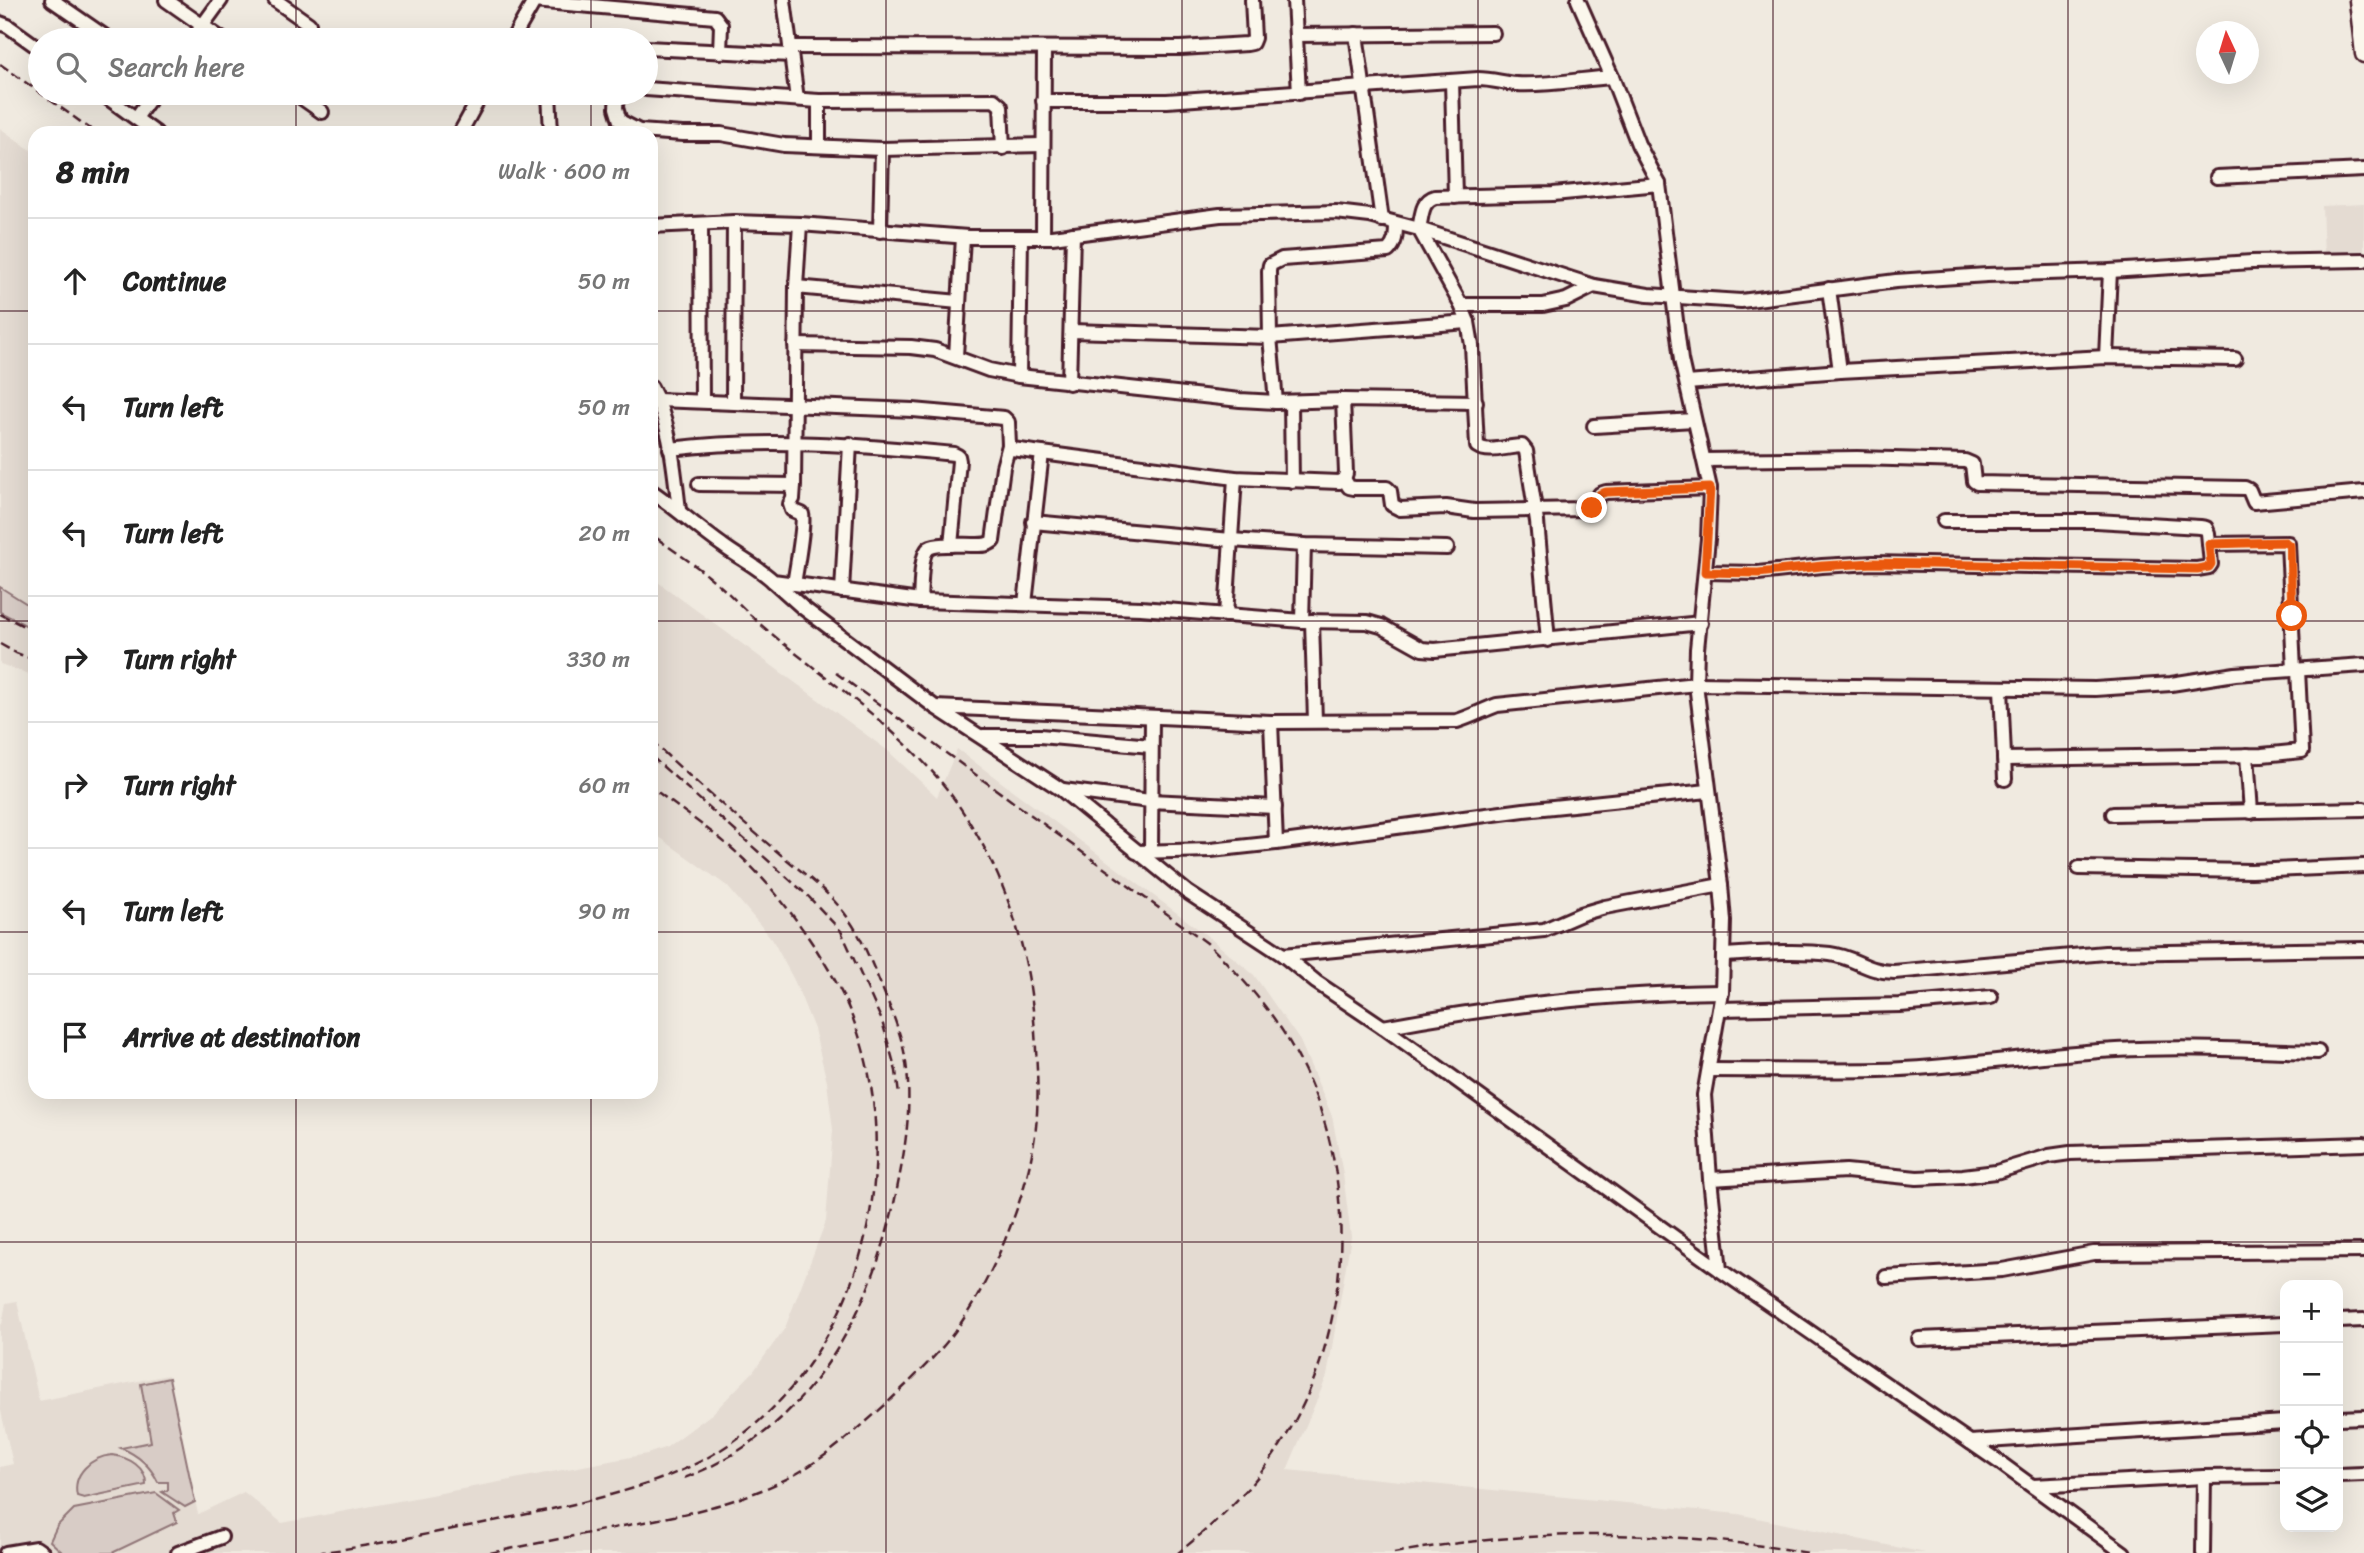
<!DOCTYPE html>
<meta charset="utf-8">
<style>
body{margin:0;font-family:Sriracha,sans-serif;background:#f2f2f2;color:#222}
.controls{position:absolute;right:21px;bottom:21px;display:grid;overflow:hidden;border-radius:14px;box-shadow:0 7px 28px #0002}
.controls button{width:63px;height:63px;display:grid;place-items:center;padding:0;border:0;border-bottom:2px solid #e0e0e0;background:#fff;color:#222;font:35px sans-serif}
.compass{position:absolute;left:2196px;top:21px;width:63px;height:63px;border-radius:50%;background:#fff;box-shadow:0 7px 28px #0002;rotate:356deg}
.stop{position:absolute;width:21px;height:21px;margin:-16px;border:5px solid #ea580c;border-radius:50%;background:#fff}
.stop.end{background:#ea580c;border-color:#fff;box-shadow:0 2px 7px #0008}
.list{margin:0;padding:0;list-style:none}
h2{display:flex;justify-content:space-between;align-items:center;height:91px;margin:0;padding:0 28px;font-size:30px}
h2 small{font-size:23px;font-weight:400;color:#767676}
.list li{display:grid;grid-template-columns:46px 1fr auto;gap:21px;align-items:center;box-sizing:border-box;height:126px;padding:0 28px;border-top:2px solid #e0e0e0}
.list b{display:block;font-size:26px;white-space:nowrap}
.list em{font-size:23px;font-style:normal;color:#767676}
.icon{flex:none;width:38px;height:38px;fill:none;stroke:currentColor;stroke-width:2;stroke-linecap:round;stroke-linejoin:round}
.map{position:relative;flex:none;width:2364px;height:1553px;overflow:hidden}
.search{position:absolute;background:#fff;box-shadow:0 7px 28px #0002;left:28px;top:28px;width:630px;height:77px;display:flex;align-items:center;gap:18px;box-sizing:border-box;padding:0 24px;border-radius:38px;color:#767676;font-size:26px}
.panel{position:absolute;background:#fff;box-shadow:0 7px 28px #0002;left:28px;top:126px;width:630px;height:973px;border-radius:21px}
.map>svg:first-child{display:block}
</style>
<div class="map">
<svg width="2364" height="1553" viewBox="0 0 2364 1553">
<rect width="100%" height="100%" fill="#f0eae0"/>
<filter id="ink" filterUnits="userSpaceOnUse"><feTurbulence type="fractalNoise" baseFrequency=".0143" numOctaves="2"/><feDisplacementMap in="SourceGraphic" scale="14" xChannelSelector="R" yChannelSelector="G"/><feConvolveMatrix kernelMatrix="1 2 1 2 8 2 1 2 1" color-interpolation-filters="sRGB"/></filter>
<g filter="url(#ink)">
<!-- built -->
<g fill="#e4dbd2">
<polygon points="0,128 35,153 35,676 0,664"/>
<polygon points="2364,204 2364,252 2324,256 2322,206"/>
<polygon points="651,577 887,750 937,797 957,749 1205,934 1254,975 1300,1041 1332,1116 1343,1174 1351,1237 1327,1376 1287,1470 1738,1514 1925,1553 0,1553 0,1467 13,1464 0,1407 0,1325 2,1324 6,1303 17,1301 39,1401 168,1375 198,1514 244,1492 282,1523 647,1454 667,1447 713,1413 753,1372 785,1328 826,1221 833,1130 827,1082 814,1029 795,982 772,939 727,886 651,831"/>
</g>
<!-- green -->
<g fill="#d8ccc6" stroke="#917678" stroke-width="2">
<polygon points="0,587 35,609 35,630 0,612"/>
<path d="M169 1378 195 1502 185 1507 162 1492 168 1490V1482H158C150 1465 138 1455 121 1448L151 1442 141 1384Z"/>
<path d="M112 1455C128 1457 147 1467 146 1485L84 1498 77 1496C72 1474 91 1457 112 1455Z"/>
<polygon points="156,1493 179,1510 174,1513 177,1522 112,1553 63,1553 50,1541 57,1526 74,1509"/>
</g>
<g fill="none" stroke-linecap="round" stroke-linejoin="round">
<defs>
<g id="minor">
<polyline points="52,0 110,40"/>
<polyline points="166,0 223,40"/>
<polyline points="275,0 309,24"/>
<polyline points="784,0 797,99"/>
<polyline points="1294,0 1299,93"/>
<polyline points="1578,0 1612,77 1638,144 1659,184 1681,360 1710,488 1708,539 1697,649 1696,684 1721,885 1724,921 1722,992 1704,1095 1710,1179 1720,1270 1999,1462 2124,1553"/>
<polyline points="534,1 715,17 721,25 720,52"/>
<polyline points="0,23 8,26 40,49"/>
<polyline points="1356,34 1382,220"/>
<polyline points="1296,35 1493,33"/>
<polyline points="192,40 221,0"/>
<polyline points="512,40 535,0"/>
<polyline points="790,47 1181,48 1247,44 1252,43 1254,38 1252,0"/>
<polyline points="646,48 791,55"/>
<polyline points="1452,81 1455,197"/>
<polyline points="646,89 819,101 994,100 1001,106 1003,148"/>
<polyline points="101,93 156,133"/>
<polyline points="295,93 322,112"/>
<polyline points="549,93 551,133"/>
<polyline points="617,93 616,108 620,121 639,131"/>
<path d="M1043 101H1167L1478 79C1492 79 1503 83 1516 84 1548 86 1581 79 1612 77"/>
<polyline points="136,118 154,93"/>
<polyline points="460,133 482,93"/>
<polyline points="632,133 639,131 683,134 721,134 784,145 882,149 1043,145"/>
<polyline points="819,146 819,101"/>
<polyline points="2217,177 2364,170"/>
<polyline points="701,224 702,400"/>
<polyline points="651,226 734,222 800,224 968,237 1052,237 1220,215 1336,212 1370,216 1419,229 1594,286 1648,295 1741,301 1896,281 1987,275 2110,271 2252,262 2364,260"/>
<polyline points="880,231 882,149"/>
<polyline points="1043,237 1044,48"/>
<polyline points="796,287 959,302"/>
<polyline points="1829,289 1840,371"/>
<polyline points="1461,305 1543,305 1566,300 1594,286"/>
<polyline points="1071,331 1270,337 1468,322"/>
<polyline points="795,345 911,347 935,350 989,370 1019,376 1240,400 1276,402 1343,400 1476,402"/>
<polyline points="956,356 963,237"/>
<polyline points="2106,357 2110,271"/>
<polyline points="1019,376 1021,237"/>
<polyline points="1069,383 1073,234"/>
<polyline points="1687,383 1840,371 2106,357 2235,359"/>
<path d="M651 387C671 423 674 469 679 510"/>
<polyline points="658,400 913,410 1004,418 1008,422 1009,445 1012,449 1042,453 1025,604"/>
<polyline points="733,401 734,222"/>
<path d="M1276 402 1270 337 1269 271 1270 265 1282 259 1388 251C1396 243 1396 235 1396 224"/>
<polyline points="1291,402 1292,481"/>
<polyline points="1594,426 1694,420"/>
<path d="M670 449C763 437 861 445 954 454L958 456 959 461 951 545"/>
<polyline points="1042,453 1235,478 1339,482 1344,479 1346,473 1343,400"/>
<polyline points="1704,460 1857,458 1965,461 1972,464 1974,481 1977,483 2245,488 2249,490 2254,502 2364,492"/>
<polyline points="1344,479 1349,487 1354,488 1387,488 1390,491 1392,505 1400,509 1446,507 1474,511 1586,509 1592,508 1600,494 1606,492 1710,488"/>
<polyline points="699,484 794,485"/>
<path d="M651 491C676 508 698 528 722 545 739 558 757 566 773 581L920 601 1141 608 1302 621 1367 622 1381 626 1422 649 1435 650 1701 623"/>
<polyline points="1033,522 1231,540 1304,545 1447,548"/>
<polyline points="2209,544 2288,543 2294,670"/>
<polyline points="1705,572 1758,573 1822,566 1873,563 2197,569 2209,567 2211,564 2208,533 2206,528 2200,527 2096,521 1944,521"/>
<polyline points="773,581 802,607 935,707 1062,790 1187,892 1283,955 1316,982 1383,1027 1720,1270"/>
<path d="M794 584C796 571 805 523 802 514L792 510 790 504 793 499 794 485 796 287 800 224"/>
<polyline points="842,591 850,444"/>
<path d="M920 601C921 591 920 554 929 548 937 543 962 545 973 545 981 545 987 546 993 541L1003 467 1009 445"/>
<polyline points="1226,615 1235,478"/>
<polyline points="1302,621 1304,545"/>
<polyline points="1312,621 1315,721"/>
<path d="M1548 640 1537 522 1526 451 1522 446C1508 446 1489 454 1477 446L1472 345 1468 322 1461 305 1419 229C1422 217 1421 201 1435 197L1553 194 1659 184"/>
<polyline points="2001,688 2005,779"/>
<path d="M935 707 1271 722 1457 721C1471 717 1483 710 1497 705L1696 684 2095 689 2171 684 2235 674 2364 665"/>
<polyline points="1271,722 1276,843"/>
<polyline points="983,736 1040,736 1151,746"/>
<polyline points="2247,755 2251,812"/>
<polyline points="2004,759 2262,755 2302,751 2298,670"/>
<polyline points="1063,790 1150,801 1275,807"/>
<polyline points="2113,814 2364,809"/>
<polyline points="1151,851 1152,717"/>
<polyline points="1136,852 1211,850 1276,843 1524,810 1708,791"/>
<polyline points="2079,868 2251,871 2364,866"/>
<polyline points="1283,955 1544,930 1581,914 1605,907 1721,885"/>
<path d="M1724 955C1759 953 1795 950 1830 954 1855 957 1867 972 1894 972L2105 953 2364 949"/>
<polyline points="1720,1009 1900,1005 1991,997"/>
<path d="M1383 1027C1495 1006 1608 993 1722 992"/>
<path d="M1709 1070C1766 1070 1823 1071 1879 1070 1959 1068 2037 1054 2117 1050 2183 1046 2251 1050 2318 1052"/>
<polyline points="1710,1179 1846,1171 1917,1178 1963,1176 1996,1172 2049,1156 2070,1153 2364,1144"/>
<polyline points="1886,1277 2002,1270 2094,1253 2364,1251"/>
<polyline points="2338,1321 2364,1320"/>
<polyline points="1919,1339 2285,1324"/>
<polyline points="2338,1418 2364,1417"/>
<polyline points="1970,1442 2285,1422"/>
<polyline points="2338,1475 2364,1474"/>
<polyline points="2033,1486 2204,1477 2285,1476"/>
<polyline points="6,1553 36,1548 43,1553"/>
<polyline points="178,1553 221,1537"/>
<polyline points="2203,1553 2204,1477"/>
</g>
<polyline id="major" points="2358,0 2364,54"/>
</defs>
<!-- minor casing -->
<use href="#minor" stroke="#4a1f2b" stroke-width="18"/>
<!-- major casing -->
<use href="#major" stroke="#4a1f2b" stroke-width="21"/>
<!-- minor -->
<use href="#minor" stroke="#fbf7ec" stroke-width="12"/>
<!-- major -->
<use href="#major" stroke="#fbf7ec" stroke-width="16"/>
<!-- rail -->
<g stroke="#4a1f2b" stroke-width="2.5" stroke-dasharray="10 5" stroke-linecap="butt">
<polyline points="0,64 96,133"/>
<polyline points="0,614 35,632"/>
<polyline points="0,644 16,653 35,660"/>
<path d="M836 673 1207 943C1240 975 1271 1009 1294 1050 1361 1170 1355 1330 1280 1446 1253 1488 1217 1522 1178 1553"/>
<path d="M651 740C690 778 732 813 774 849 800 871 831 892 850 921 861 937 868 955 876 973 888 1003 902 1032 906 1063 912 1103 906 1145 898 1184 874 1311 811 1430 684 1478"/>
<polyline points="651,756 808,896 841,931 882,1021 896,1071 899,1095"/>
<path d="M315 1553C373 1546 431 1533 489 1522 565 1506 656 1491 722 1449 873 1353 921 1121 829 970 802 925 769 880 729 846 704 825 677 807 651 787"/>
<path d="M490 1553C534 1544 579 1535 623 1526 683 1515 742 1503 796 1474 829 1455 857 1430 885 1405 907 1384 935 1358 953 1334 989 1286 1023 1207 1033 1148 1039 1116 1038 1083 1036 1050 1032 955 1008 874 952 796 905 732 828 681 767 630 748 614 732 595 712 579 693 563 671 549 651 534"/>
<path d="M1394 1553C1527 1528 1675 1530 1808 1553"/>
</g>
</g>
</g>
<g fill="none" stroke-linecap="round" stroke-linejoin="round" filter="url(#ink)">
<!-- route -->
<polyline stroke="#ea580c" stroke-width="9" points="1592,508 1600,494 1606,492 1710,488 1705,572 1758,573 1822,566 1873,563 2197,569 2209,567 2211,564 2209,544 2285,542 2290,546 2292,616"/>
</g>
<!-- grid -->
<path fill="none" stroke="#4a1f2b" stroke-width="2" stroke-opacity="0.55" d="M296 0V40M591 0V40M886 0V1553M1182 0V1553M1478 0V1553M1773 0V1553M2068 0V1553M296 93V133M591 93V133M0 311H35M651 311H2364M0 621H35M651 621H2364M0 932H35M651 932H2364M296 1092V1553M591 1092V1553M0 1242H2364"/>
</svg>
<div class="controls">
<button>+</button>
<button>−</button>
<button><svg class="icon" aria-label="locate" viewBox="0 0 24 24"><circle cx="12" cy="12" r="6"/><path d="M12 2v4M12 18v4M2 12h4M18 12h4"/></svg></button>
<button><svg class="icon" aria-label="layers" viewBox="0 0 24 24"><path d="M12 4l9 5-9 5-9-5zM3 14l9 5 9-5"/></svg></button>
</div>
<svg class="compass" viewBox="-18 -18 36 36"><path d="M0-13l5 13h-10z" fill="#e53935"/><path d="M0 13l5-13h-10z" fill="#767676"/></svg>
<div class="stop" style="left:2292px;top:616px"></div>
<div class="stop end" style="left:1592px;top:508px"></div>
<div class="search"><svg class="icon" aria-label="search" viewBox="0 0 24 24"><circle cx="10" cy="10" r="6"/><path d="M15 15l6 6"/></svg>Search here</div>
<section class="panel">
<h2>8 min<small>Walk · 600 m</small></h2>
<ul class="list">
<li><svg class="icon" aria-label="ahead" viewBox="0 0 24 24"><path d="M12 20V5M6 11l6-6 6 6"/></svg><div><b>Continue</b></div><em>50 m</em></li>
<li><svg class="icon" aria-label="left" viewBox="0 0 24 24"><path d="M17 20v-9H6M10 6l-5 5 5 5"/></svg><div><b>Turn left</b></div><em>50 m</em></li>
<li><svg class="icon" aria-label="left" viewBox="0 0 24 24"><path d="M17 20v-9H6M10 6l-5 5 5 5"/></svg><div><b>Turn left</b></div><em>20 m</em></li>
<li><svg class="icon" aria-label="right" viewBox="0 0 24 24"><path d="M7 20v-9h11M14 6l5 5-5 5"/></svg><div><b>Turn right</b></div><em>330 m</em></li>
<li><svg class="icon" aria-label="right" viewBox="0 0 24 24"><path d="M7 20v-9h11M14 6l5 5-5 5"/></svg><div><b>Turn right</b></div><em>60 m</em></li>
<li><svg class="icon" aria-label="left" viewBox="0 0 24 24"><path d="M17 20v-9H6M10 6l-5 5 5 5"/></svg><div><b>Turn left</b></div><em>90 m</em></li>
<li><svg class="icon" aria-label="arrive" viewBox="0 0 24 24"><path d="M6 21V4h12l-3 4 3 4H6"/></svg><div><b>Arrive at destination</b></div></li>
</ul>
</section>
</div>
